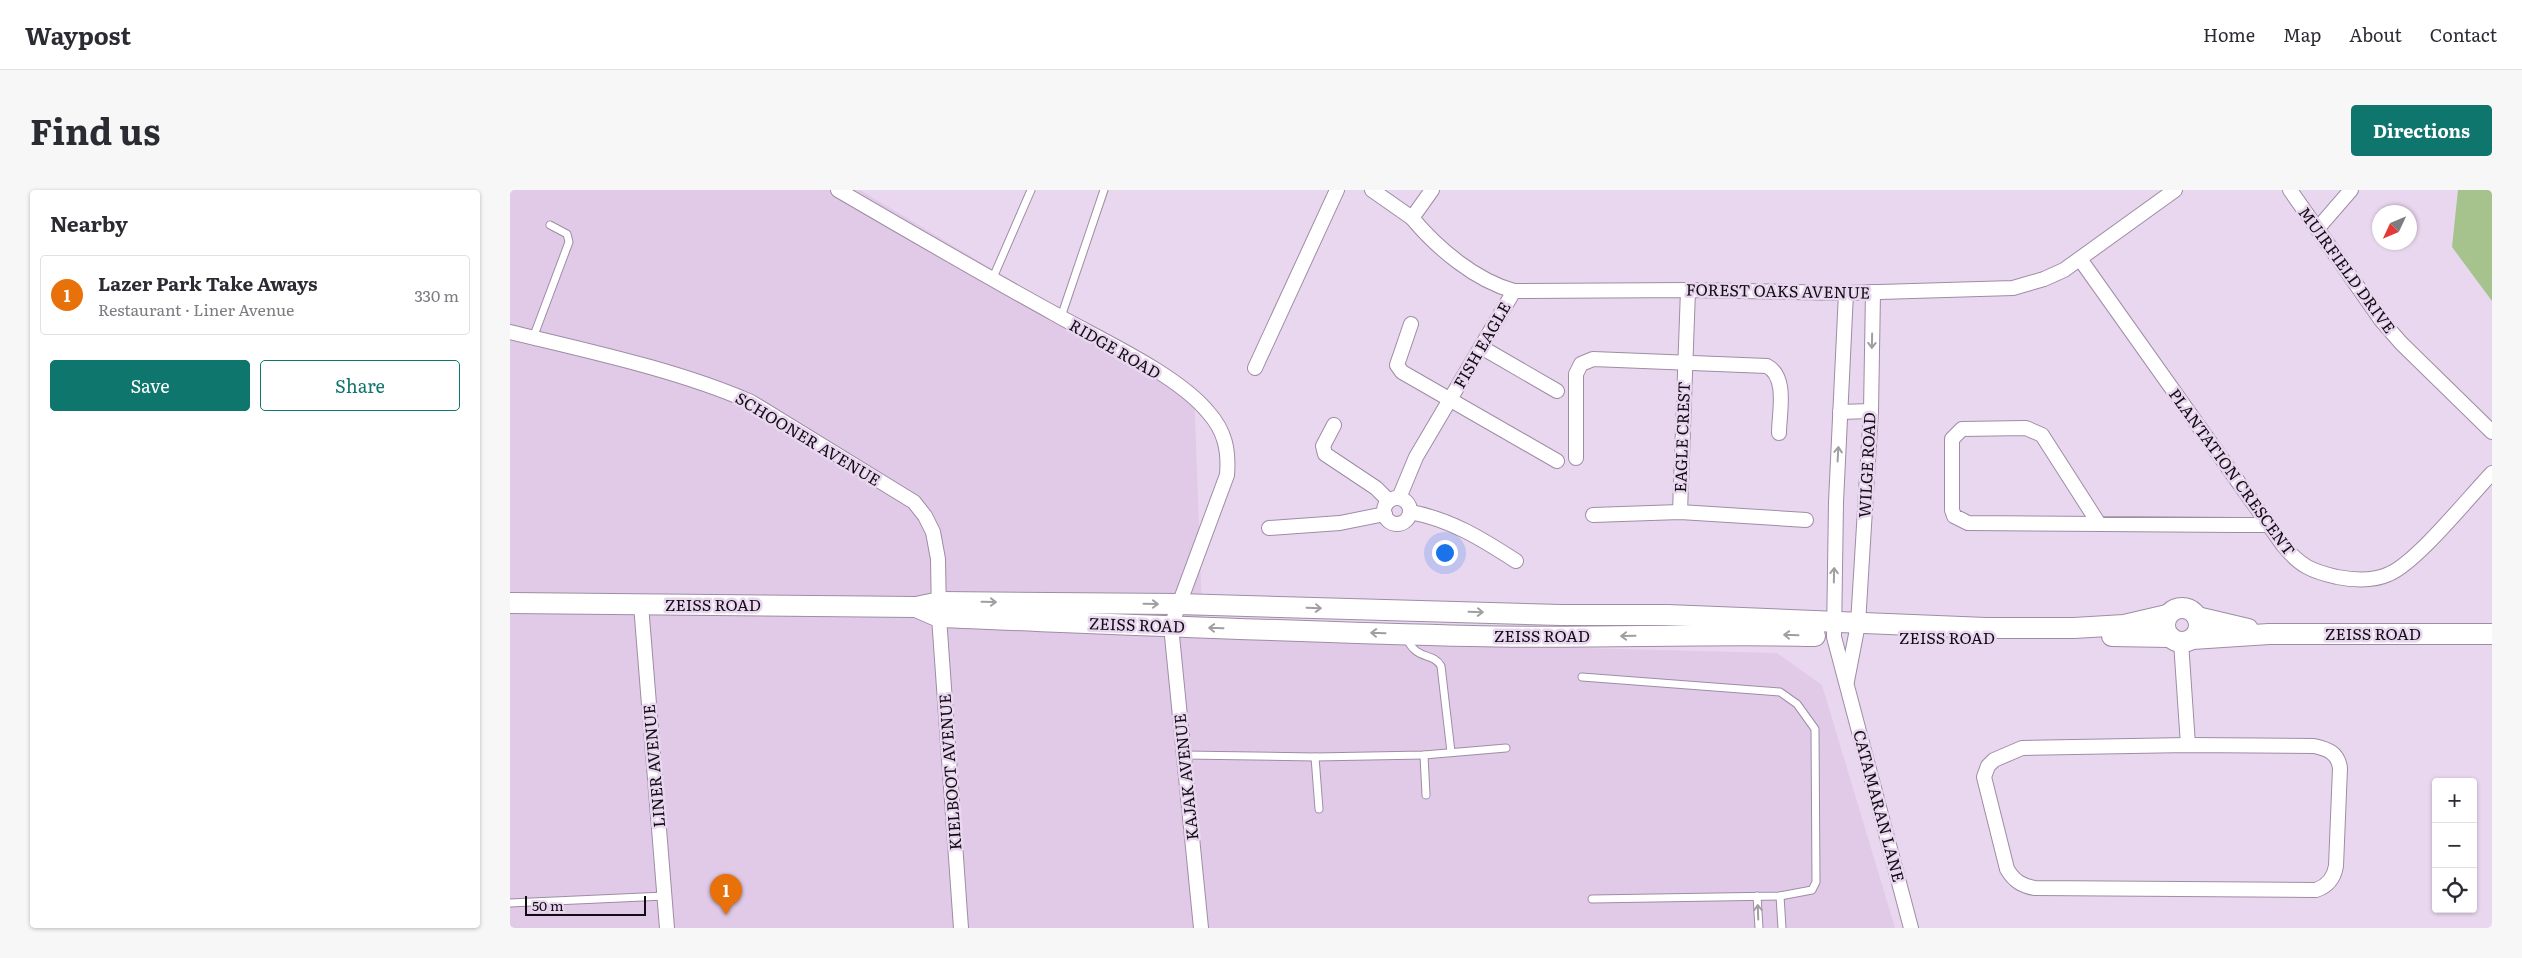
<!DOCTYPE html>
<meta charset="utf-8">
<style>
body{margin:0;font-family:Literata,serif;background:#f7f7f7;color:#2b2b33}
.controls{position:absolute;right:15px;bottom:15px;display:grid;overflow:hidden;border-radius:5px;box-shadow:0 1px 4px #0004}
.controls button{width:45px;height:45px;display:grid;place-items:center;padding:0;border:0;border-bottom:1px solid #e1e1e2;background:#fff;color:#2b2b33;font:25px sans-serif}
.compass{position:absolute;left:1862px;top:15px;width:45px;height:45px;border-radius:50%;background:#fff;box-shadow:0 1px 4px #0004;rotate:226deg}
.scale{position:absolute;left:15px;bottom:12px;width:121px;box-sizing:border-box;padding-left:5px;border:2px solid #120c14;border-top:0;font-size:14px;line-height:18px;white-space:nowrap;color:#120c14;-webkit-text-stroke:4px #e9d7ef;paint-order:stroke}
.you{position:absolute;left:934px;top:362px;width:18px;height:18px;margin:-12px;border:4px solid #fff;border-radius:50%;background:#1a73e8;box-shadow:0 0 0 8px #1a73e833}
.badge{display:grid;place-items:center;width:32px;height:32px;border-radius:50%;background:#0f766e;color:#fff;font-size:16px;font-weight:700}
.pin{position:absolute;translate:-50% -41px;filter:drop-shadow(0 1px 2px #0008)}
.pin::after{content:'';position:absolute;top:26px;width:18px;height:15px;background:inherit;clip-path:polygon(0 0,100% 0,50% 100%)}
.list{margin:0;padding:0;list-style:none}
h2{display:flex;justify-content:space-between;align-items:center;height:65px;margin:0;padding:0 20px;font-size:21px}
h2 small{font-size:16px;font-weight:400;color:#7c7c81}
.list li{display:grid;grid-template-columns:32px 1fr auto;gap:15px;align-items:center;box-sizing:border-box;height:80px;margin:0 10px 10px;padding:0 10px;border:1px solid #e1e1e2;border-radius:5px}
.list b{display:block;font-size:19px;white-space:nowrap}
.list p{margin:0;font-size:16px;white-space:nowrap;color:#7c7c81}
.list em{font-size:16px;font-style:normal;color:#7c7c81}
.actions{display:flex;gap:10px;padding:15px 20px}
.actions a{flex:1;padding:11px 0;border:1px solid #0f766e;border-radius:5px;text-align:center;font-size:18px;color:#0f766e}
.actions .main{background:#0f766e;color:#fff}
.icon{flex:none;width:28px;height:28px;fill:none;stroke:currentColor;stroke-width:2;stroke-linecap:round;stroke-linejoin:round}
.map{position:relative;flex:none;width:1982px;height:738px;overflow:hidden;border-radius:5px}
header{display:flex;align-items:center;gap:30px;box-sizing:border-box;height:70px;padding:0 25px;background:#fff;border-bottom:1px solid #e1e1e2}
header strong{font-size:24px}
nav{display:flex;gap:28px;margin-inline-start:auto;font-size:18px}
.intro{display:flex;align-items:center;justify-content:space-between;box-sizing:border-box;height:120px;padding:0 30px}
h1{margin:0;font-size:35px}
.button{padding:12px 22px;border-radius:5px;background:#0f766e;color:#fff;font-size:18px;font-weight:700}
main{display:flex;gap:30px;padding:0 30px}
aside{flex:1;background:#fff;border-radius:5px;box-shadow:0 1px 4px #0004}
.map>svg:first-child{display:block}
</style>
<header>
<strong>Waypost</strong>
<nav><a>Home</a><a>Map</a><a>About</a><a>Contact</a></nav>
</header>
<div class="intro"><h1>Find us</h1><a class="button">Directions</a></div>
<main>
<aside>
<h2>Nearby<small></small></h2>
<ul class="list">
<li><span class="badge" style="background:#e8710a">1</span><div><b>Lazer Park Take Aways</b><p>Restaurant · Liner Avenue</p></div><em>330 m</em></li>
</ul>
<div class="actions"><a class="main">Save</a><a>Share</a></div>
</aside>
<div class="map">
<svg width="1982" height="738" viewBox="0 0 1982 738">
<rect width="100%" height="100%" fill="#e9d7ef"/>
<!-- built -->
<polygon fill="#e1cae8" points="0,0 350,0 684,200 693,448 1267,463 1312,495 1385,738 0,738"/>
<!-- green -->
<polygon fill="#a6c38d" points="1948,0 1982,0 1982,111 1942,57"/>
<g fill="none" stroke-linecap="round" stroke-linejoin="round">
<defs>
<g id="lane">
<polyline points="482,90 521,0"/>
<polyline points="551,127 594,0"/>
<polyline points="23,148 59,52 57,44 40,35"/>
<path d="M896 447C907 472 922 461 931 476L941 562"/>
<polyline points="1072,487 1270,502 1287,514 1305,539 1306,692 1302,700 1270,706 1082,709"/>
<polyline points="674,565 805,567 914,565 996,558"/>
<polyline points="914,565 916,605"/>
<polyline points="805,567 809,619"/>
<polyline points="1247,706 1249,738"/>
<polyline points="1270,706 1272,738"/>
<polyline points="0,713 155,706"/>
</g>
<g id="street">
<path d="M328 0C400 42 472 84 545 124 589 149 667 184 698 222 715 241 719 260 717 285L661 436 691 738"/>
<polyline points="862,0 902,28"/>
<path d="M922 0 902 28C928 59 965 90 1004 101L1178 100 1336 103 1503 98 1534 89 1554 80 1665 0"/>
<polyline points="1780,0 1871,130 1891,153 1982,242"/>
<polyline points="1808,38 1841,0"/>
<path d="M1570 69 1773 355C1790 376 1801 381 1827 387 1843 390 1864 391 1879 384 1907 372 1959 307 1982 283"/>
<polyline points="1336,103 1326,312 1324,447 1401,738"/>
<polyline points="901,134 887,175 892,182 1047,271"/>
<path d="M0 142C78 161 168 180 241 212L404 312 415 326 423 342 428 369 429 427 451 738"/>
<polyline points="971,157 1047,201"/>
<polyline points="745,178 827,0"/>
<polyline points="1330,222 1361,221"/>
<polyline points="824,235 813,256 815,264 866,298 879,311"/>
<path d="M1066 268V184L1071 174 1083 169 1257 176C1278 187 1269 223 1269 243"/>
<polyline points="889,308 906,267 1004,101"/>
<circle cx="887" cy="321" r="13"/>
<path d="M900 322C940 329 972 349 1006 371"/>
<polyline points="1170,322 1178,100"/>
<polyline points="1083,325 1170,322 1296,330"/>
<polyline points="1589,334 1532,245 1516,238 1452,239 1442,249 1442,320 1444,326 1458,333 1728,335 1759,335"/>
<polyline points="759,338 830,333 875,324"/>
<polyline points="131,415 157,738"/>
<polyline points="1671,452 1678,555"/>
<polyline points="1337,491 1348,434 1361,221 1363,102"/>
<path d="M1678 555 1804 556C1818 559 1828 563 1830 578L1826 676C1824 688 1818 696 1806 700L1525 698C1512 696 1504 691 1497 679L1474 587 1478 576 1484 570 1512 558Z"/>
</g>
<g id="secondary">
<polyline points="0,413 406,417 430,412 668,414 1051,425 1157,425 1476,438 1564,438 1614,435 1657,425"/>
<path d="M406 417 429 427C606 434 784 442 962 446 1076 449 1191 443 1305 446"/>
<circle cx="1672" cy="435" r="17"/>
<polyline points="1687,427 1738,439"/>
<polyline points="1602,446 1660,447"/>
<polyline points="1682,449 1759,444 1982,444"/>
</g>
</defs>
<!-- lane casing -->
<use href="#lane" stroke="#9e8da4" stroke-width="9"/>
<!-- street casing -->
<use href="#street" stroke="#9e8da4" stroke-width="16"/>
<!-- secondary casing -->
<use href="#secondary" stroke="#9e8da4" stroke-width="22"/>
<!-- lane -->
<use href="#lane" stroke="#fff" stroke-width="7"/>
<!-- street -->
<use href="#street" stroke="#fff" stroke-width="14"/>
<!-- secondary -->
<use href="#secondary" stroke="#fff" stroke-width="20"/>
</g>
<!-- one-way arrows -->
<defs><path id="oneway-shaft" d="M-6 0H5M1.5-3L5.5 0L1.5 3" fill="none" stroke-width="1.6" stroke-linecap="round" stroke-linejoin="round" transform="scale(1.25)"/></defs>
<g stroke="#a09ea1">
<use href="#oneway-shaft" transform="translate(1362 151) rotate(91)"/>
<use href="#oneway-shaft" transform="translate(1328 264) rotate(-87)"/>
<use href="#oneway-shaft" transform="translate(1324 385) rotate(-89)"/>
<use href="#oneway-shaft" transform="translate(479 412) rotate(1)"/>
<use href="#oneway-shaft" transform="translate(641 414) rotate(1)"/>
<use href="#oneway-shaft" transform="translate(804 418) rotate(2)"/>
<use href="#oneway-shaft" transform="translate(966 422) rotate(2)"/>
<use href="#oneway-shaft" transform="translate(706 438) rotate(-178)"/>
<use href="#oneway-shaft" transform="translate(868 443) rotate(-178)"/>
<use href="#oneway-shaft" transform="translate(1281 445) rotate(-178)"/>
<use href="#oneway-shaft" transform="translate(1118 446) rotate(179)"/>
<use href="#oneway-shaft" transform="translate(1248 722) rotate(-92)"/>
</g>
<g text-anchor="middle" stroke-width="5" stroke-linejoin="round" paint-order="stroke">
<!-- street labels -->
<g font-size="16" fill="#120c14" stroke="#e9d7ef">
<text transform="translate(1837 80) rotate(54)" y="6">MUIRFIELD DRIVE</text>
<text transform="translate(1268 101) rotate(1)" y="6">FOREST OAKS AVENUE</text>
<text transform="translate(972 155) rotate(-60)" y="6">FISH EAGLE</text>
<text transform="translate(605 159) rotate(30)" y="6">RIDGE ROAD</text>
<text transform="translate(1172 247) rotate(-88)" y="6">EAGLE CREST</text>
<text transform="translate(298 249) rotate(31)" y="6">SCHOONER AVENUE</text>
<text transform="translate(1357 275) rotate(-87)" y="6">WILGE ROAD</text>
<text transform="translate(1722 282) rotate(54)" y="6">PLANTATION CRESCENT</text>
<text x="203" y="421">ZEISS ROAD</text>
<text transform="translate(627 435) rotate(2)" y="6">ZEISS ROAD</text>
<text x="1863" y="450">ZEISS ROAD</text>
<text x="1032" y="452">ZEISS ROAD</text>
<text x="1437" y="454">ZEISS ROAD</text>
<text transform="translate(144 576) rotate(-95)" y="6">LINER AVENUE</text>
<text transform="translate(440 582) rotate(-94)" y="6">KIELBOOT AVENUE</text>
<text transform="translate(676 587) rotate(-96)" y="6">KAJAK AVENUE</text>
<text transform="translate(1369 616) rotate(75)" y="6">CATAMARAN LANE</text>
</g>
</g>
</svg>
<div class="controls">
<button>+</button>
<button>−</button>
<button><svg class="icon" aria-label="locate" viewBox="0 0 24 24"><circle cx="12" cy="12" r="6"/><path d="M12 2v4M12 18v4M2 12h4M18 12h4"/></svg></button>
</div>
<svg class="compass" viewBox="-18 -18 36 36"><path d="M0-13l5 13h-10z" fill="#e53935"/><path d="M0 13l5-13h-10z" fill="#7c7c81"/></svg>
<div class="scale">50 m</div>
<div class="you"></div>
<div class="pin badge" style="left:216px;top:725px;background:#e8710a">1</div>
</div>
</main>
